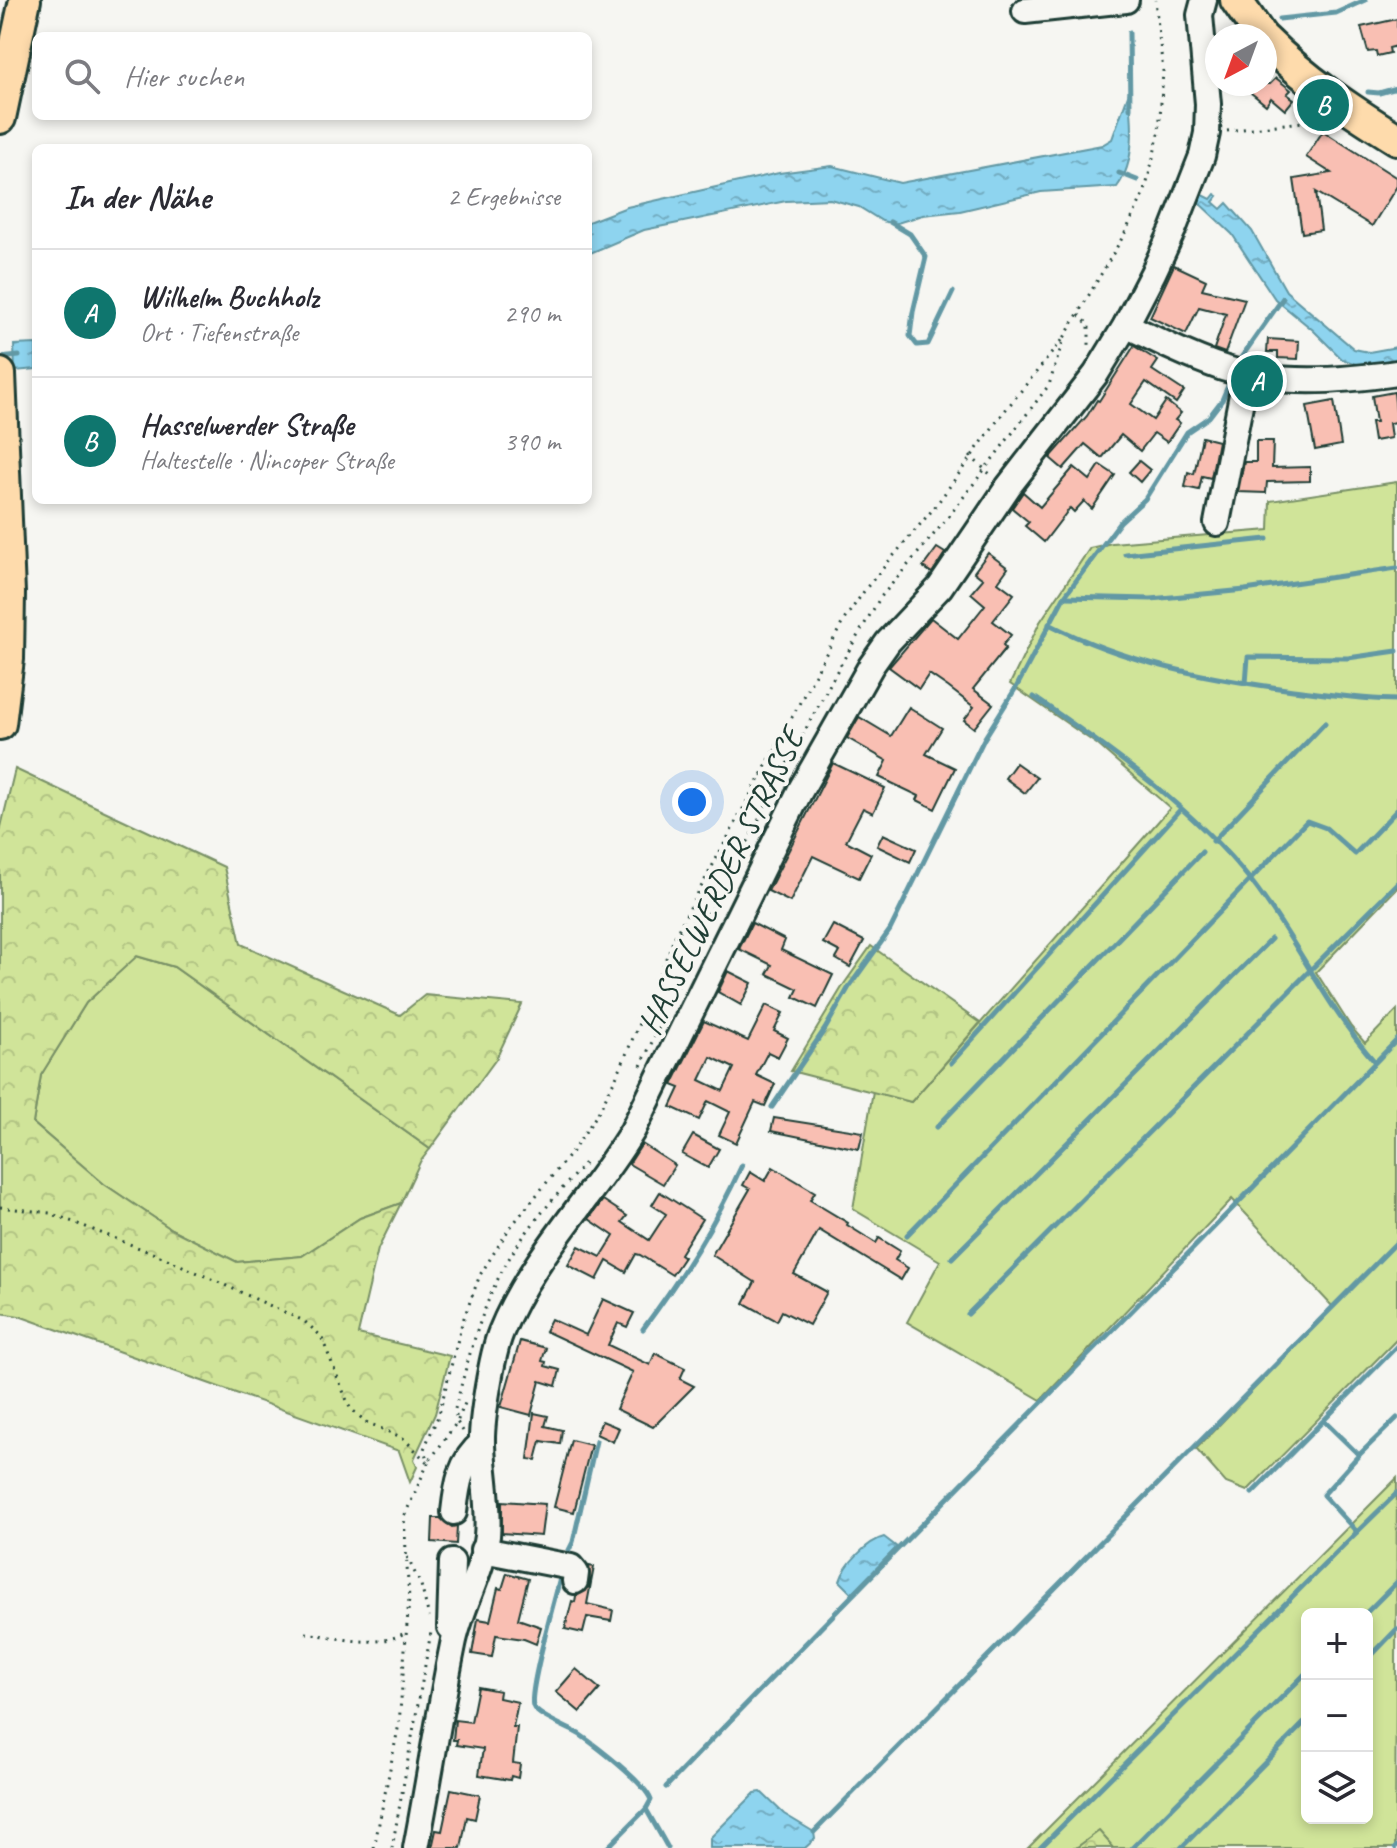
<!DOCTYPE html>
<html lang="de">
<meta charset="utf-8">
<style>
body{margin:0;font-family:Caveat,sans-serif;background:#f2f2f3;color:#2b2b33}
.controls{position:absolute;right:24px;bottom:24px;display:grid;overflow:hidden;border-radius:12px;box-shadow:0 4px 12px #0003}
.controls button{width:72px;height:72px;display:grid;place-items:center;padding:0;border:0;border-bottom:2px solid #e1e1e2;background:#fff;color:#2b2b33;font:40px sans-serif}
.compass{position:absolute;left:1205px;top:24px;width:72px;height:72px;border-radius:50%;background:#fff;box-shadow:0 4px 12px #0003;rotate:221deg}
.you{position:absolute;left:692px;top:802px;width:28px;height:28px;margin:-20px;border:6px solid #fff;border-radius:50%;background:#1a73e8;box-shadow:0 0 0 12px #1a73e833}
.badge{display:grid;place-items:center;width:52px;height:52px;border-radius:50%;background:#0f766e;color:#fff;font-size:26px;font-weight:700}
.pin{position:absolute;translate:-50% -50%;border:4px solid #fff;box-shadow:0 2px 8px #0006}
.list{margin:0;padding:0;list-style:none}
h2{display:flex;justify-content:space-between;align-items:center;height:104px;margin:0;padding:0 32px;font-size:34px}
h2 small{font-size:26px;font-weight:400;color:#7c7c81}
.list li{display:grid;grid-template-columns:52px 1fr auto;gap:24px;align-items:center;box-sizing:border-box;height:128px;padding:0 32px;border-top:2px solid #e1e1e2}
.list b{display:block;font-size:30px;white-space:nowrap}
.list p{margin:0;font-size:26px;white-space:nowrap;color:#7c7c81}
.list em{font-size:26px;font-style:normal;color:#7c7c81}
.icon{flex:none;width:44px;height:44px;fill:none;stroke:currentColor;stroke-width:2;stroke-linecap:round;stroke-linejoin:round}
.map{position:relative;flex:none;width:1397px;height:1848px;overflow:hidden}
.search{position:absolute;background:#fff;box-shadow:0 4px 12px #0003;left:32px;top:32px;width:560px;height:88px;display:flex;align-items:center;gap:20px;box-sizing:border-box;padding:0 28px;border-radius:12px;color:#7c7c81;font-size:30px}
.panel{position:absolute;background:#fff;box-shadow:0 4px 12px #0003;left:32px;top:144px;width:560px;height:360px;border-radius:12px}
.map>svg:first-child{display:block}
</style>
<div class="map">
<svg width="1397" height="1848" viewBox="0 0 1397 1848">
<defs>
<pattern id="forest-crowns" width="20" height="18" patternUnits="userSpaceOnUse" patternTransform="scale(2)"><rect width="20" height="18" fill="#d0e499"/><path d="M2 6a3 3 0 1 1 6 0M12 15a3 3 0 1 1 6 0" fill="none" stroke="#b2c484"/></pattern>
<pattern id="water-ripples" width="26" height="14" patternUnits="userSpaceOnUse" patternTransform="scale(2)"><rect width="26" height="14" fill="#8ed4ef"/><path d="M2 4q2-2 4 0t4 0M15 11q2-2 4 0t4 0" fill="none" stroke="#73adc2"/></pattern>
</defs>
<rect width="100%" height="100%" fill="#f6f6f2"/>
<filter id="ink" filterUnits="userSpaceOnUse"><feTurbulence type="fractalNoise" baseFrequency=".0125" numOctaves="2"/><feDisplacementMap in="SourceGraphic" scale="16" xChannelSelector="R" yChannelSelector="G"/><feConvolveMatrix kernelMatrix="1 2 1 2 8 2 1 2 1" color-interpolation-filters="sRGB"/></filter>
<g filter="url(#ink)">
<!-- grass -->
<g fill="#d0e499" stroke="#789066" stroke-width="2" fill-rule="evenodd">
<polygon points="1397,482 1397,888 1316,972 1351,1027 1365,1043 1397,1010 1397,1339 1247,1491 1226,1483 1196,1449 1333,1307 1232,1199 1041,1400 907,1322 940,1261 853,1209 873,1091 911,1102 1170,808 1098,745 1010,684 1040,622 1090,548 1112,543 1269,530 1270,501"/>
<polygon points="136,956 174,967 430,1149 420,1162 401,1203 360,1218 302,1256 237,1262 171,1229 104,1184 33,1123 41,1075 86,1003"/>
<path d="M1397 1478 1395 1848H1114L1099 1832 1076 1848H1028ZM1307 1614H1367V1818H1307Z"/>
</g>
<!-- forest -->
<g fill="url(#forest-crowns)" stroke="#789066" stroke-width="2">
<polygon points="15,769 224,867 241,944 400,1015 425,995 522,1004 496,1059 430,1149 174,967 137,956 86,1003 41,1075 33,1123 104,1184 171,1229 237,1262 302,1256 360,1218 401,1203 378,1249 358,1334 450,1356 435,1414 414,1459 417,1467 410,1482 399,1451 19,1316 0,1313 0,831"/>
<polygon points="871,946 980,1023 911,1102 791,1071 844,984"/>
<polygon points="1099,1831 1114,1848 1076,1848"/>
</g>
<!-- water -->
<g fill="url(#water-ripples)" stroke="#6298a4" stroke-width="2">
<path d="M1129 92C1133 122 1136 162 1117 187L1041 192 960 211 923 215 894 224 882 221 859 207 830 199 786 201 644 230 588 254V222L627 207 779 173 832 166 900 183 1102 145 1112 139Z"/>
<polygon points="1201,194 1211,199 1215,194 1218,196 1213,202 1221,209 1227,203 1252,231 1286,291 1354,349 1369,352 1397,347 1397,364 1364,367 1342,359 1313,330 1275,299 1232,234 1199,203"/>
<polygon points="36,344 36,369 15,371 14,345"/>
<path d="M884 1537 897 1547 852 1593 840 1581C845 1564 868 1541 884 1537Z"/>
<polygon points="761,1792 784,1814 814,1832 815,1839 805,1848 710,1848 710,1838 755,1793"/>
</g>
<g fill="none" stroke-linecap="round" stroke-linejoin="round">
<!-- stream -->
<g stroke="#6298a4" stroke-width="5">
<polyline points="1279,19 1336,13 1365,0"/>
<polyline points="1129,33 1130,108"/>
<polyline points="1368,92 1379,93 1397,88"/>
<polyline points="1119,173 1137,180"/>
<polyline points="890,222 910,234 926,257 913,312 910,336 917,345 928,344 953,292"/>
<polyline points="0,358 19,356"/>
<polyline points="1236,365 1283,298"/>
<polyline points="1125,554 1267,539"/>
<polyline points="1065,597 1151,599 1245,590 1397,568"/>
<path d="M1049 624C1127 664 1206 678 1293 690 1327 694 1362 700 1397 700"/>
<polyline points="1246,683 1248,657 1348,658 1397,651"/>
<path d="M1034 697C1110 749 1194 809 1252 882 1298 941 1325 1006 1375 1062"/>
<polyline points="1213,841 1325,723"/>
<polyline points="951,1063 1180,810"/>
<polyline points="772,1107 825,1029 849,987 890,930 984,739 1017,686 1064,597 1120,522 1145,499 1187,432 1209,417 1222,400 1231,379"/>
<polyline points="937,1127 1202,852"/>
<polyline points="907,1235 1307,821 1326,828 1355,854 1397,810"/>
<polyline points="952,1258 1271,939"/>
<polyline points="968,1314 1397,883"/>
<path d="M643 1329C683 1275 714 1226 742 1165"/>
<polyline points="1359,1455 1397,1418"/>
<polyline points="1252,1493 1397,1346"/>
<polyline points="1357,1532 1397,1493"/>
<polyline points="566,1556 573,1542 596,1441"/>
<path d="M561 1574C556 1596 528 1691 533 1706 536 1716 569 1728 579 1734 595 1745 645 1783 651 1800L646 1809 668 1848"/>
<polyline points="1365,1614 1397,1582"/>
<polyline points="1367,1660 1397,1629"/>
<path d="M666 1787C908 1536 1154 1290 1397 1040"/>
<polyline points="814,1832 1397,1242"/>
<polyline points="607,1848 646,1809"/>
<polyline points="1040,1848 1357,1532 1323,1495 1359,1455 1324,1421"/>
<polyline points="1132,1848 1307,1672"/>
<polyline points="1181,1848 1307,1720"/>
<polyline points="1395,1848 1397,1846"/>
</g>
</g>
<!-- building -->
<g fill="#f9bfb3" stroke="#1f3d34" stroke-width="2" fill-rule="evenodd">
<polygon points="1397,19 1397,46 1389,48 1390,53 1377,56 1376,51 1368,52 1361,27"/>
<polygon points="1276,78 1291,90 1287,94 1294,99 1285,110 1271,98 1266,105 1240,84 1270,84"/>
<polygon points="1323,131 1397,178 1397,186 1372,226 1316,192 1321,230 1302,233 1294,179 1331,173 1306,157"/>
<polygon points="1174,265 1206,280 1202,289 1245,299 1225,353 1214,349 1226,314 1199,307 1186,334 1150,317"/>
<polygon points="1268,339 1299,341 1298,359 1278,358 1278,352 1267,352"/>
<polygon points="1134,346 1158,361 1152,370 1184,391 1176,403 1146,382 1131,404 1153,420 1166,401 1181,413 1175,420 1180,423 1167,442 1154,433 1140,451 1121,435 1102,458 1085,444 1063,469 1050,458 1087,416 1097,400 1099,401"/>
<polygon points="1394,392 1397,422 1389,423 1391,438 1374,441 1371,422 1376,422 1372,396"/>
<polygon points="1334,401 1341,445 1315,450 1307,406"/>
<polygon points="1202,437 1218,441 1211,478 1202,476 1199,490 1185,487 1188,472 1194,474"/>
<polygon points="1256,441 1273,441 1272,468 1310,467 1310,481 1267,482 1266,493 1238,492 1244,462 1256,462"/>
<polygon points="1139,461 1150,470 1140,482 1129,472"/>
<polygon points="1100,465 1115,475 1092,509 1084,501 1074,512 1070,508 1044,542 1025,526 1029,522 1012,508 1023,492 1040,507 1074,467 1090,480"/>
<polygon points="937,548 945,553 932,573 923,567"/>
<polygon points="988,553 1008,568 998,582 1014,594 993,621 1011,635 1003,645 1006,648 973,689 993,704 974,728 964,720 974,707 948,687 929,674 919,689 889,667 931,618 958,639 985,605 971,593 983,579 974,572"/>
<polygon points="909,707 942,728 926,754 955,768 935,809 917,800 919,796 879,777 887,761 847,738 859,717 891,736"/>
<polygon points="833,763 885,788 873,813 863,808 846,841 871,854 859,878 813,856 790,902 768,891"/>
<polygon points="1016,763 1037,778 1025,793 1005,778"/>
<polygon points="883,834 916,849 910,862 877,846"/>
<polygon points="752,923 785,940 781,950 833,975 817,1008 794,997 798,989 767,974 772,965 739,949"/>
<polygon points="833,925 864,941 850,967 836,959 840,952 823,943"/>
<polygon points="728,971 752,983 741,1005 718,992"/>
<path d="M766 1005 783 1013 774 1031 788 1038 778 1057 768 1052 756 1075 775 1084 765 1106 755 1102 736 1143 719 1135 730 1112 708 1101 699 1120 671 1107 680 1088 672 1085 704 1021 748 1041ZM711 1057 734 1068 723 1091 700 1080Z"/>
<polygon points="774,1118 863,1132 859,1149 771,1131"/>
<polygon points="693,1135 719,1149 708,1168 682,1154"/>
<polygon points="642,1144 675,1165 663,1184 629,1164"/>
<polygon points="773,1167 815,1192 810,1200 848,1223 847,1225 876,1243 879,1238 900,1251 895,1260 908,1268 901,1280 819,1230 794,1274 827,1292 809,1325 782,1311 777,1321 744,1303 755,1282 712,1255 750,1189 743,1185 750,1172 765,1181"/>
<polygon points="660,1192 702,1219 680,1254 684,1257 672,1275 640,1255 636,1254 626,1272 607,1261 597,1280 568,1265 579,1246 601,1257 614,1236 589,1219 603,1200 627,1216 622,1222 649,1240 666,1214 652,1205"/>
<polygon points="603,1299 634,1313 627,1327 618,1323 608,1345 650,1365 655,1353 685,1368 680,1379 694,1386 653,1427 616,1409 633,1372 545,1331 551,1319 586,1335"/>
<polygon points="520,1341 546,1348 542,1361 546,1362 545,1366 560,1370 556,1386 540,1381 531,1415 501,1407"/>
<polygon points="534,1413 548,1416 545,1426 562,1430 560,1444 541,1441 536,1460 528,1459"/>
<polygon points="602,1421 619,1428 613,1442 596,1434"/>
<polygon points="571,1440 591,1445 574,1512 554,1507"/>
<polygon points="502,1501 545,1504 541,1536 502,1533"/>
<polygon points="433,1518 440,1518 452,1527 457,1526 456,1544 432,1542"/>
<polygon points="589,1566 594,1567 587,1604 613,1610 611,1621 587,1617 583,1633 565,1629 572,1601 575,1602 576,1596 586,1591 590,1584"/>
<polygon points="507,1573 528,1579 518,1619 541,1627 536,1644 524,1639 496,1635 492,1657 472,1654 478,1619 490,1621 498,1588 502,1589"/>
<polygon points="576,1669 600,1689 580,1712 556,1692"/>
<polygon points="478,1687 500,1691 499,1698 518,1702 513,1727 517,1727 513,1763 520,1764 518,1778 511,1776 510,1780 479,1775 483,1749 456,1745 457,1740 453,1740 455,1720 471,1722"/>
<polygon points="451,1789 480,1795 475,1819 467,1817 461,1848 432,1848 436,1830 442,1831"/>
</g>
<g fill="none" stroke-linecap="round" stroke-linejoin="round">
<defs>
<g id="minor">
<polyline points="1025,11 1126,0"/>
<path d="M1126 325C1158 341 1190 357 1223 368 1278 386 1341 381 1397 373"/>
<polyline points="1217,523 1246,374"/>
<path d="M454 1512C457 1485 460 1461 482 1443"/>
<polyline points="483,1550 571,1567 576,1573 575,1581"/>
<polyline points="450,1627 452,1562"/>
<path d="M416 1848C429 1781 439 1713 453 1645 460 1608 482 1573 487 1536 490 1506 483 1475 482 1445 481 1421 492 1354 501 1332 532 1256 591 1199 633 1130L800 791 871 666 888 642 940 587 1008 487 1096 374 1126 325 1153 273 1173 230 1202 156 1207 133 1208 104 1200 15 1204 0"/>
</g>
<g id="major">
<polyline points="1236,0 1261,36"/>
<path d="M1265 40C1305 80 1349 109 1397 139"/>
<polyline points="0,118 25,0"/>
<polyline points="0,374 9,593 8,659 0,724"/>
</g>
</defs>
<!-- minor casing -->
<use href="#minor" stroke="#1f3d34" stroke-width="30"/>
<!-- major casing -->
<use href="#major" stroke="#1f3d34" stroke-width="36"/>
<!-- path -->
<g stroke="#1f3d34" stroke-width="3" stroke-dasharray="2 6" stroke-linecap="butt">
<polyline points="1227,131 1327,119"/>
<polyline points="1079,315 1089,325 1089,347"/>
<polyline points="970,456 991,475"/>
<polyline points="774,750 796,760"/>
<polyline points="761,774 780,782"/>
<polyline points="679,932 716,906"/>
<polyline points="645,1008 663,1016"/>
<polyline points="641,1066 697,944 778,781 838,669 880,598 946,520 1049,385 1064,338 1125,233 1145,191 1159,133 1163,71 1155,0"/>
<polyline points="0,1207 50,1213 165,1258 304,1321 321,1336 350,1408 366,1422 403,1438 428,1463 457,1422 465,1403"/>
<path d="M463 1431 457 1422 455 1409C471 1348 486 1287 524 1236 543 1209 567 1184 588 1159"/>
<polyline points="407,1557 421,1585 429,1617"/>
<path d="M306 1633C337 1637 377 1650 406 1632"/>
<polyline points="374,1848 399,1724 409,1599 404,1517 428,1463 424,1449 439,1414 462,1323 480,1275 509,1229 574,1149 598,1113 621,1067 676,934 844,620 867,587 934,508 1003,413 1064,338"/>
<polyline points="392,1848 431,1632"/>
</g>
<!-- minor -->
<use href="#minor" stroke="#f6f6f2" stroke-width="24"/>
<!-- major -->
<use href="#major" stroke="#fedbac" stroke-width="30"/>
</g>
</g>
<g text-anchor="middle" stroke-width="8" stroke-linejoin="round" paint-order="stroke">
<!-- street labels -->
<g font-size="34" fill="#1f3d34" stroke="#f6f6f2">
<text transform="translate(720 881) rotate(-64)" y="12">HASSELWERDER STRASSE</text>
</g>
</g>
</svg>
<div class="controls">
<button>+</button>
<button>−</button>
<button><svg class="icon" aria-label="layers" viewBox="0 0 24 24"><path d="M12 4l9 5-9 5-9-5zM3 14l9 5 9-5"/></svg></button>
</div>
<svg class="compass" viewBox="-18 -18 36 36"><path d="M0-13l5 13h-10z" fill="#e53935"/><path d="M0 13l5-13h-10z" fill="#7c7c81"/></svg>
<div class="you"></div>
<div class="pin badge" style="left:1257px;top:381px">A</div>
<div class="pin badge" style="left:1323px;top:105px">B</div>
<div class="search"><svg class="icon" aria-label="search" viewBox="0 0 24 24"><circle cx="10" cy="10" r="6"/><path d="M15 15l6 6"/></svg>Hier suchen</div>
<section class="panel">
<h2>In der Nähe<small>2 Ergebnisse</small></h2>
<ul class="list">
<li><span class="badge">A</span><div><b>Wilhelm Buchholz</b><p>Ort · Tiefenstraße</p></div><em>290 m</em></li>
<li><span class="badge">B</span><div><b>Hasselwerder Straße</b><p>Haltestelle · Nincoper Straße</p></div><em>390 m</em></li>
</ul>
</section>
</div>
